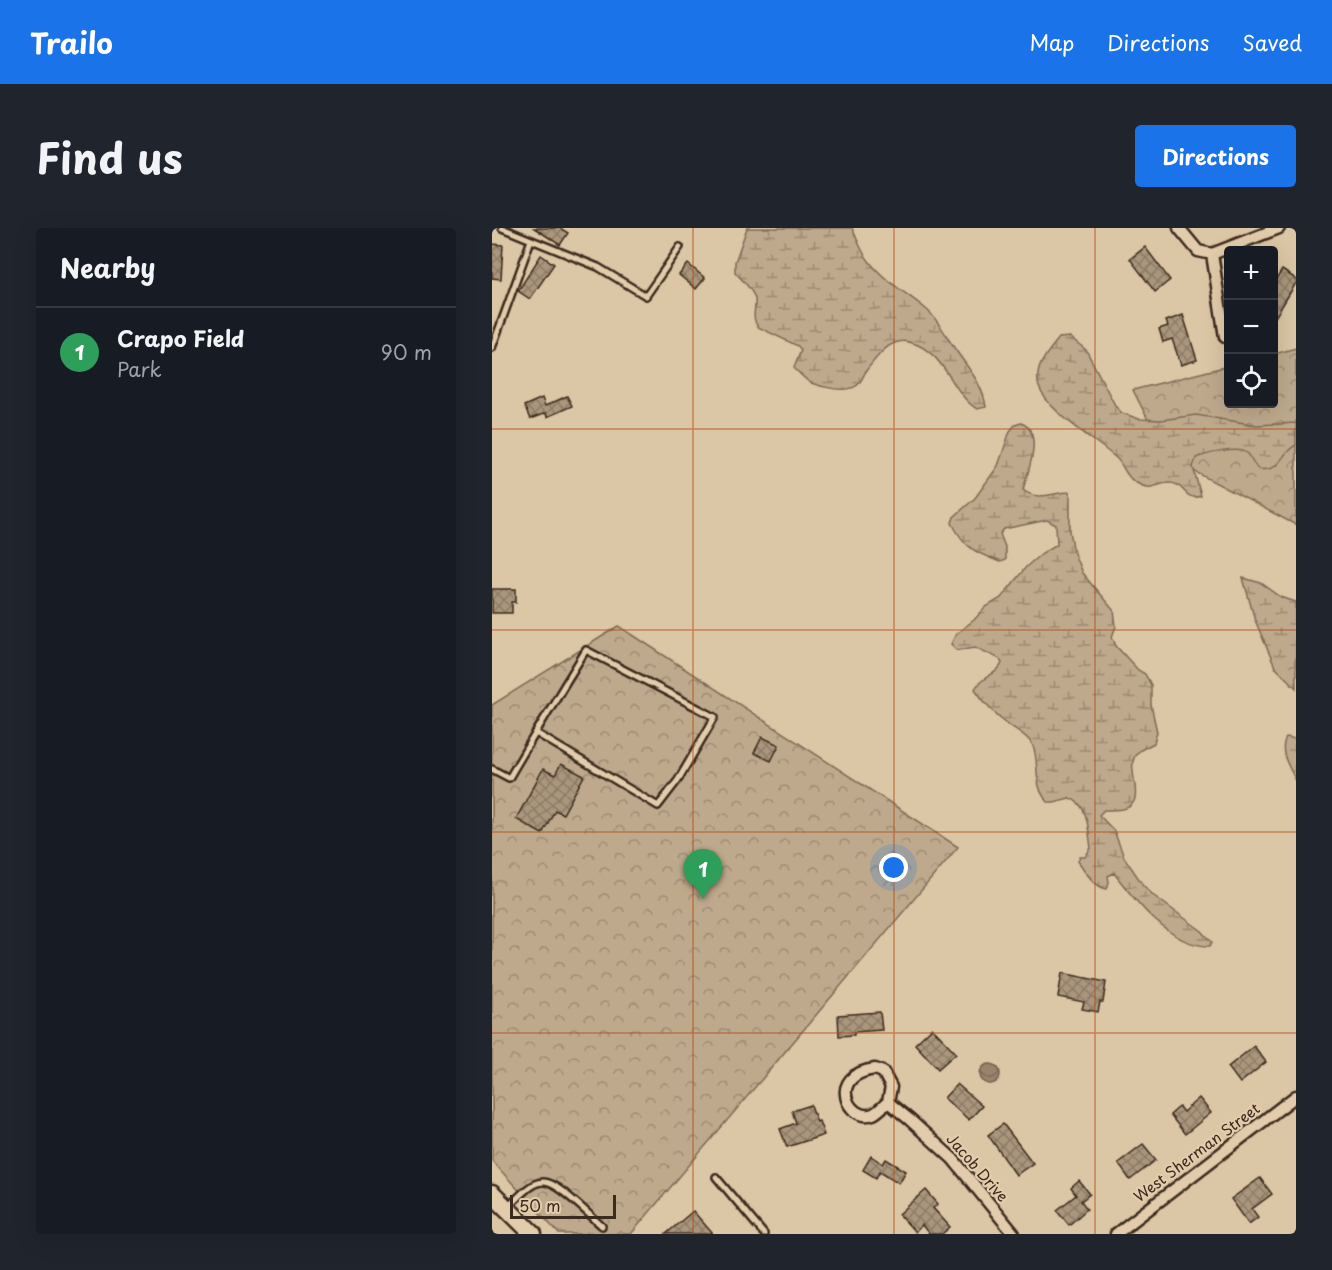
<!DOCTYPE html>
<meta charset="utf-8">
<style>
body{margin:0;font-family:"Playpen Sans",sans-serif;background:#20242c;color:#f1f3f6}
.controls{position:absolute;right:18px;top:18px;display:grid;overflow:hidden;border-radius:6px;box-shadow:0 6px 24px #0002}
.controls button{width:54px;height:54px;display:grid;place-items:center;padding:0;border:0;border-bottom:2px solid #363941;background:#171b24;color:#f1f3f6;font:30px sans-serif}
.scale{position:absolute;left:18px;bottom:15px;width:106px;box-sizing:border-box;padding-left:6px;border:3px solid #3b2a1e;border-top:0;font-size:16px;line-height:21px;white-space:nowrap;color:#3b2a1e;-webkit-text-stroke:4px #e2ccab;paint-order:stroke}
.you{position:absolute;left:402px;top:640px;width:21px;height:21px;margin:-15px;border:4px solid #fff;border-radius:50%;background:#1a73e8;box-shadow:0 0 0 9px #1a73e833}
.badge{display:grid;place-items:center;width:39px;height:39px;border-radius:50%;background:#1a73e8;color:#fff;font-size:20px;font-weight:700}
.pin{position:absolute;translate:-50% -50px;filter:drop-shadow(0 2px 3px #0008)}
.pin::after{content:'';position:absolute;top:32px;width:21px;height:18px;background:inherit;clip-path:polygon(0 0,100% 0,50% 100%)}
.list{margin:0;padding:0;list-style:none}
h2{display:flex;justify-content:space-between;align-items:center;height:78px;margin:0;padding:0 24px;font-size:26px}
h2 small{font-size:20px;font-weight:400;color:#9ea1a6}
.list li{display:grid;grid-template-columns:39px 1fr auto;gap:18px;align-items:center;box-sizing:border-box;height:90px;padding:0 24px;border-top:2px solid #363941}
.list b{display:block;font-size:22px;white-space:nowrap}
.list p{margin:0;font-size:20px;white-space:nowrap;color:#9ea1a6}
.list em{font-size:20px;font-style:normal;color:#9ea1a6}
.icon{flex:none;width:33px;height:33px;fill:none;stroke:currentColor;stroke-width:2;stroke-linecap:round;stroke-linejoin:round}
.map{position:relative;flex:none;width:804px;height:1006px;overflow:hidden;border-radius:6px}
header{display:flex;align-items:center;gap:36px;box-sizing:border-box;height:84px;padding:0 30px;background:#1a73e8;color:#fff}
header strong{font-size:28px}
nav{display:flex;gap:33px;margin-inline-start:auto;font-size:21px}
.intro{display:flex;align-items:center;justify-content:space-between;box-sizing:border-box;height:144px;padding:0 36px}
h1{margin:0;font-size:42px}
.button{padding:15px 27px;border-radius:6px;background:#1a73e8;color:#fff;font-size:21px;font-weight:700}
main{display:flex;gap:36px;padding:0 36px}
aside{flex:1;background:#171b24;border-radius:6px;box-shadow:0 6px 24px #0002}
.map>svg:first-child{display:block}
</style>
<header>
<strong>Trailo</strong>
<nav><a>Map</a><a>Directions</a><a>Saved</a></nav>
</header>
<div class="intro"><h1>Find us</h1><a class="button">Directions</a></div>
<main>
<aside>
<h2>Nearby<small></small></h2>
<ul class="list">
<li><span class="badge" style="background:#2e9e5b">1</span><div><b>Crapo Field</b><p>Park</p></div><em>90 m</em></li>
</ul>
</aside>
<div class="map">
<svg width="804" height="1006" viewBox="0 0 804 1006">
<defs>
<pattern id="forest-crowns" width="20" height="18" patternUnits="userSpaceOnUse" patternTransform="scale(1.5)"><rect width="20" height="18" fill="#bea98c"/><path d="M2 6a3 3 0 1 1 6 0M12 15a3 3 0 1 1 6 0" fill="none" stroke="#9c8a72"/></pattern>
<pattern id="wetland-marsh" width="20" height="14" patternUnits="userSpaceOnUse" patternTransform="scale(1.5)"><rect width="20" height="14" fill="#bea98c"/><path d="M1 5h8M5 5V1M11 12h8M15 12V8" fill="none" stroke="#9c8a72"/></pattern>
<pattern id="water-waves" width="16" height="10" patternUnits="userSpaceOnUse" patternTransform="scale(1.5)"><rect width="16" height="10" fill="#98836c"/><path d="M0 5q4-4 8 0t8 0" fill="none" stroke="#7d6b58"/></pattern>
<pattern id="building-cross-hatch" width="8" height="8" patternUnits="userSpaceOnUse" patternTransform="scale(1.5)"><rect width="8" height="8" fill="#aa967c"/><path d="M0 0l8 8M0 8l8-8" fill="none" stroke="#8c7b65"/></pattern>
</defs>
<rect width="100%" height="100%" fill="#dbc6a5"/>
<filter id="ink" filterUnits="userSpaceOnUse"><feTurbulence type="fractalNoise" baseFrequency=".0167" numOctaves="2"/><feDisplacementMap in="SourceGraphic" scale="12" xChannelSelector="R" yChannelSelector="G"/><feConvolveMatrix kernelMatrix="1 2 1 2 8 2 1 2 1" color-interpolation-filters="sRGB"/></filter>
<g filter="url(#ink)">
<!-- forest -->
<g fill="url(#forest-crowns)" stroke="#7c6a55" stroke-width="1.5">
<polygon points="804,120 804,297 675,229 641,162 736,138 736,176 782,176 782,126"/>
<polygon points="127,398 466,619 139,1006 67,1006 0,933 0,477"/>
</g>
<!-- wetland -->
<g fill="url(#wetland-marsh)" stroke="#7c6a55" stroke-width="1.5">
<path d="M255 0H360C366 12 368 22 377 33 392 53 415 65 434 81 445 90 453 106 461 118 474 138 491 155 494 179L485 181C459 165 454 123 417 114 398 109 384 130 374 143 371 148 369 155 364 158 354 165 330 159 319 155 313 152 307 145 302 140L309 122 306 118 266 99C259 90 264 81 263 71 261 61 249 51 243 44V34Z"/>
<path d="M578 109 594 122 624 179 630 185 647 191 669 192 704 187 765 197 804 195V217C787 226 789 245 766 241 761 237 760 229 755 225 747 218 713 226 704 230L701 239 709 268C692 274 693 255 678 255 662 255 661 265 643 254 633 248 632 237 624 230 604 212 555 183 547 159 541 140 556 124 567 110Z"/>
<path d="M529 195C553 203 535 246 531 262 546 274 562 264 578 264V303L582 325 590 345 622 383 624 398 620 409 624 418 646 442 653 446 659 457V477L665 504 662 515C657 518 649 521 645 525 631 540 658 575 631 581 625 582 618 582 612 582L607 587 622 603 632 629 651 657 662 668 710 703 720 714 718 718C679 719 644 674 622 645L616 648 617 654 615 661C602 659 593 643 586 633L588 629H593L599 620C596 603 597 575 577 570L562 574H556C539 557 549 532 540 516 534 506 523 502 515 495 503 486 491 473 483 461 489 448 506 447 510 435L508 431 483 419 465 422 459 416 464 406 482 392 494 379 509 370 534 339 550 325 565 316 564 297 555 292 512 301 508 306 513 319V332L508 334C482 324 473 320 460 295L462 289 483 270 506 238 518 203 523 197Z"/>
<polygon points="751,350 769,355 789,369 804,374 804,460 783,439 763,392"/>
<path d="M794 509 804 511V553C798 540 786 524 794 509Z"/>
</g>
<!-- water -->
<circle fill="url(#water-waves)" stroke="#735f4d" stroke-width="1.5" cx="498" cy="846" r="10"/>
<!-- building -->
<g fill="url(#building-cross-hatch)" stroke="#3b2a1e" stroke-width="1.5">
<polygon points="42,0 68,0 76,5 68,17"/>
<polygon points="0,16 11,17 9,51 0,50"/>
<polygon points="653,19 678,52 663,64 638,31"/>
<polygon points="49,27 62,36 38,71 26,63"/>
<polygon points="196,36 213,50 204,61 187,47"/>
<polygon points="790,42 804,51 804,55 782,91 782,55"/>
<polygon points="691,87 705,132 689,137 680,111 671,114 667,101 676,98 674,93"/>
<polygon points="75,168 80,178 55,189 54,185 38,191 32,178 50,170 53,178"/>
<polygon points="0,361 24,361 24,374 20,374 20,385 0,385"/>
<polygon points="270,509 287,517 279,533 262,525"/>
<polygon points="69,536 92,548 71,586 63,582 50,606 24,591 51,541 63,547"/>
<polygon points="570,745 614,754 611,774 608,774 606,784 590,781 592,774 566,769"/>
<polygon points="388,784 390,802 362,804 362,807 347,808 346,787"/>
<polygon points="440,800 464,825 446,841 423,816"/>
<polygon points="762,818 774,834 748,855 736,839"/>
<polygon points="465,856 490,878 477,892 452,870"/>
<polygon points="707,870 719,885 693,906 678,887 687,879 691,884"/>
<polygon points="319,877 325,894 327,893 332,907 295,919 288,901 304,895 300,883"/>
<polygon points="511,896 541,935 524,947 496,907"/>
<polygon points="651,916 664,932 638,952 626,935"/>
<polygon points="379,928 391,936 394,931 414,943 407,955 388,943 384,950 371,942"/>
<polygon points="768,950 780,966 760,981 766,989 757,996 739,971"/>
<polygon points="587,953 598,966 589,973 595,981 577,997 565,982 584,967 579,960"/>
<polygon points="434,962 446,976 441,980 458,999 450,1006 437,1006 430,997 423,1004 407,986"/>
<polygon points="201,983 221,1006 174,1006"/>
</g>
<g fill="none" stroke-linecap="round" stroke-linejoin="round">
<defs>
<g id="service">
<polyline points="10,0 106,39 154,68 188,19"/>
<polyline points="0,120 39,12"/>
<path d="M0 541 17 550C42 507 68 464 94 422L223 489 186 552 166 578 44 505"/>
<polyline points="224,949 272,1006"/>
<path d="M16 979C25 971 37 955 50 954 64 952 98 988 110 998"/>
</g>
<g id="minor">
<polyline points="687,0 706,23 720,26 733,109"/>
<polyline points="720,26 787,0"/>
<path d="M383 841 391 844 399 859 396 874C391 878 386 884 381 886 356 895 334 847 383 841Z"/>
<polyline points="396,874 418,892 461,931 522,1006"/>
<polyline points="624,1006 804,868"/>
</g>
<polyline id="secondary" points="0,966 41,1006"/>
</defs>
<!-- service casing -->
<use href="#service" stroke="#3b2a1e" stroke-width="10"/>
<!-- minor casing -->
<use href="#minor" stroke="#3b2a1e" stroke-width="15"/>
<!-- secondary casing -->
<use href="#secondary" stroke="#3b2a1e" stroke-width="21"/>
<!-- service -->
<use href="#service" stroke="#e2ccab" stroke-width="5"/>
<!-- minor -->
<use href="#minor" stroke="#e2ccab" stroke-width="10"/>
<!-- secondary -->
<use href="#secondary" stroke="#e2ccab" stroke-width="16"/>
</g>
</g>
<!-- grid -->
<path fill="none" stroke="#b44b11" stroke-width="1.5" stroke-opacity="0.55" d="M201 0V1006M402 0V1006M603 0V1006M0 201H804M0 402H804M0 604H804M0 805H804"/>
<g text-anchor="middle" stroke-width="4.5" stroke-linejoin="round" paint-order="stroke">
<!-- street labels -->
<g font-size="15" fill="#3b2a1e" stroke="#e2ccab">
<text transform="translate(705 925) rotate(-37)" y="5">West Sherman Street</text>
<text transform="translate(485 940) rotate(49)" y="5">Jacob Drive</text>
</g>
</g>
</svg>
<div class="controls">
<button>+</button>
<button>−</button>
<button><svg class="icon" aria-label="locate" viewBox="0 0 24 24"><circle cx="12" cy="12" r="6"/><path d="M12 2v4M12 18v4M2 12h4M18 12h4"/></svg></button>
</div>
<div class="scale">50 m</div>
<div class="you"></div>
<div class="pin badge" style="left:211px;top:671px;background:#2e9e5b">1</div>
</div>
</main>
